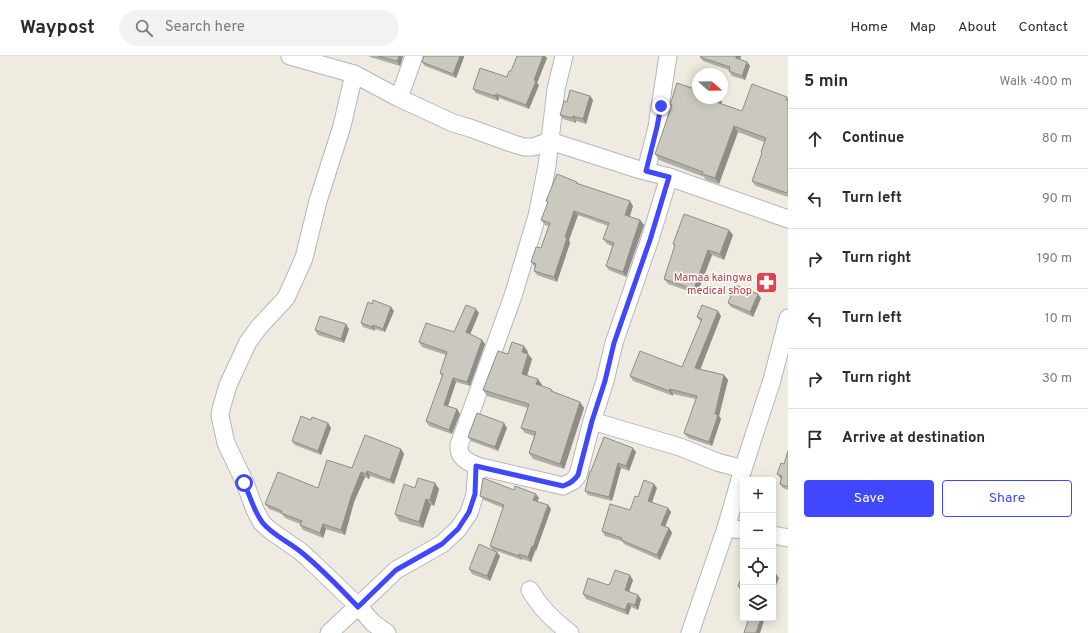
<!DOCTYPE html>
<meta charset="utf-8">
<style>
body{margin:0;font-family:Overpass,sans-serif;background:#f2f2f3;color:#2b2b33}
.controls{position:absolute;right:12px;bottom:12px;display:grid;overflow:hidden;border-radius:4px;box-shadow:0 2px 10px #0003}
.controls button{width:36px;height:36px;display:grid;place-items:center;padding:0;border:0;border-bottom:1px solid #e1e1e2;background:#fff;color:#2b2b33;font:20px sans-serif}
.compass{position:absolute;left:692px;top:12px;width:36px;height:36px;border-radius:50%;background:#fff;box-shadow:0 2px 10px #0003;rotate:110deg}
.stop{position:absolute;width:12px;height:12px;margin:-9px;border:3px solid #4047fd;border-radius:50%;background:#fff}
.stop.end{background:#4047fd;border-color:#fff;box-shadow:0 1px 4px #0008}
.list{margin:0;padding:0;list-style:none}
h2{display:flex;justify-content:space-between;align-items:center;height:52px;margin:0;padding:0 16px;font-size:17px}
h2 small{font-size:13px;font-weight:400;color:#7c7c81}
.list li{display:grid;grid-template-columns:26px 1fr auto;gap:12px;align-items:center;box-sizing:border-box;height:60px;padding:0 16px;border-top:1px solid #e1e1e2}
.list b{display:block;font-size:15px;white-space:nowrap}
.list em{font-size:13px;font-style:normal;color:#7c7c81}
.actions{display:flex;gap:8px;padding:12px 16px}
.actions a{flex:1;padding:9px 0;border:1px solid #4047fd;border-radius:4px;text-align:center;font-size:14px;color:#4047fd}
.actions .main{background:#4047fd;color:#fff}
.icon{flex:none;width:22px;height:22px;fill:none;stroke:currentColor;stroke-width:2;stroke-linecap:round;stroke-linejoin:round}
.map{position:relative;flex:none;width:788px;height:577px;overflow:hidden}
header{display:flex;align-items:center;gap:24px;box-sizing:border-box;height:56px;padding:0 20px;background:#fff;border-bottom:1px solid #e1e1e2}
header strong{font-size:19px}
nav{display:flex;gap:22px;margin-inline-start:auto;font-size:14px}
.search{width:280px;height:36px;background:#f2f2f3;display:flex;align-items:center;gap:10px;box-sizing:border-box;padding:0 14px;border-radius:22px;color:#7c7c81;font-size:15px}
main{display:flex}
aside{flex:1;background:#fff}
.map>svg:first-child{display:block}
</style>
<header>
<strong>Waypost</strong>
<div class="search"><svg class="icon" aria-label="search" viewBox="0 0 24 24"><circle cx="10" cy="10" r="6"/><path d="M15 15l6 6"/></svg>Search here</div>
<nav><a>Home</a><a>Map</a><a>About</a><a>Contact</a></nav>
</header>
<main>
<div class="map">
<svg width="788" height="577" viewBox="0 0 788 577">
<rect width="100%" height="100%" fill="#efebe1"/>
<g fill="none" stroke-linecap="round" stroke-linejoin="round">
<defs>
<g id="street">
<polyline points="290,0 354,18 399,42 453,67 470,72 511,87 524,91 533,91 550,85 637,113 669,121 788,163"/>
<polyline points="354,18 342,70 318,145 304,202 286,242 259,271 248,286 228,329 221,353 220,360 226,387 245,427 255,454 262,467 271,475 300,495 310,504 359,551 373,567 387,577"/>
<polyline points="399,42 414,0"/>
<polyline points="646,115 657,71 668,0"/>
<polyline points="592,365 680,391 717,406 743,413"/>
<polyline points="477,410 563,430 573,425 578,419 592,365 605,325 614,287 650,183 669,121"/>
<polyline points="726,472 743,474"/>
<polyline points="773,479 788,482"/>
<path d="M530 534C540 552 554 565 570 577"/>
<path d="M329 577 373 536 396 514 442 488 458 473 469 457 475 438 477 410C467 405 458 402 459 389L513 240 537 160 547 110 556 33 564 0"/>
<polyline points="690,577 726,472 743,413 772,324 788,262"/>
</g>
</defs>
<!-- street casing -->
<use href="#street" stroke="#b4b4c1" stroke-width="19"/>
<!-- street -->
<use href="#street" stroke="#fff" stroke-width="17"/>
</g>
<!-- wall -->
<g fill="#afada4">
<polygon points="369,0 403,0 400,10 370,1"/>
<polygon points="517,0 545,0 547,2 537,27 539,29 529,53 499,42 498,45 476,37 473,33 507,21 511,15"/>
<polygon points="701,0 741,0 740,3 747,6 750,10 745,24 732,20 729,15 729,14 703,5 700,1"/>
<polygon points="464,1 456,22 425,10 422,6"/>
<polygon points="590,40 593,44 586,68 576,65 576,67 563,63 560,59 567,46"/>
<polygon points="788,42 788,141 756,130 752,125 762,98 761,96 764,86 738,76 719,128 706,124 704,121 659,104 655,98 671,51 670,49 722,46 721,48 742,55"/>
<polygon points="577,126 578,128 633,150 630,161 640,164 644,169 626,221 609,214 606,210 612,190 607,188 603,183 608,170 578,159 569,184 570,187 557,226 537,219 534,215 535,211 531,206 541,192 549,170 545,169 541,164 548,148 546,145"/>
<polygon points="733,179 724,204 712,199 697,238 668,228 664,223 675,190 673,188"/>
<polygon points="761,242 753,261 731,251 728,247"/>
<polygon points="372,248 391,251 394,255 385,276 375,273 375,275 363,271 361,267"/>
<polygon points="479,257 470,278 482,284 485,288 470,330 456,326 448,350 457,353 460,358 452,378 429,370 426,365 442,321 440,317 446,299 422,291 419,286 454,276"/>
<polygon points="721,260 700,313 724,319 728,324 719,360 721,363 712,390 688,382 684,377 696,343 673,338 673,340 633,325 630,320 682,311 701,266 697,261"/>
<polygon points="349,273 344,287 318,279 315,274"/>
<polygon points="528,296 527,297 528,298 532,303 527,320 542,329 542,330 551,333 554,336 580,346 584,352 564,413 533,403 529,397 534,380 525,377 521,372 528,352 487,340 483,334 508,298"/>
<polygon points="311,364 328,367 331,372 321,399 295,389 292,385"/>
<polygon points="507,372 498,395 471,385 468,381"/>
<polygon points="401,393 404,398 394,428 370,420 369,423 365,421 354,446 345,479 326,473 323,482 303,474 300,469 300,468 285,462 282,458 269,453 265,448 318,432 352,412"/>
<polygon points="788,395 788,434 783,432 780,428 781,423 780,422 777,418 784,408"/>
<polygon points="636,396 629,415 621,412 612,445 588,439 585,435 591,415"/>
<polygon points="415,432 439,433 434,450 431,449 423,472 399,465 395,458"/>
<polygon points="657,432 652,446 671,456 665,471 669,472 672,477 660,504 624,488 622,485 605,480 602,475 630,454 638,441"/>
<polygon points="514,434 539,442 537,445 548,449 551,453 536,495 535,495 531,506 522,503 522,504 494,494 500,500 490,525 472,518 469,513 493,494 490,490 503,452 484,444 480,440"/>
<polygon points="743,518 743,535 741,535 738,530"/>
<polygon points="633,524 629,535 641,543 638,554 631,551 628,559 586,543 583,538 608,529 610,528"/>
</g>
<!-- shaded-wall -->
<g fill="#8e8d86">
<polygon points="399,0 403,0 400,10 397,5"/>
<polygon points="460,0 464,0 464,1 456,22 453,18"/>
<polygon points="543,0 545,0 547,2 537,27 539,29 529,53 526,49 534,24"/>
<polygon points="736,0 741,0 739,6 736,2"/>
<polygon points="747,6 750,10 745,24 742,20"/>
<polygon points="496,38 499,42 498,45 495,40"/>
<polygon points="590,40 593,44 586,68 583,63"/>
<polygon points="717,42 719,42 722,46 720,52 716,46"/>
<polygon points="573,60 576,65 576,67 573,62"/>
<polygon points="734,70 738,76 719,128 715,122"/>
<polygon points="630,145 633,150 628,164 625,159"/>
<polygon points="574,155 578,159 569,184 570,187 557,226 554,221 565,181"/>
<polygon points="640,164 644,169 626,221 623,216"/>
<polygon points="729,174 733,179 724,204 720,198"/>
<polygon points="708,194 712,199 697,238 694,233"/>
<polygon points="758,238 761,242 753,261 750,256"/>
<polygon points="391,251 394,255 385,276 383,273"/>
<polygon points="476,253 479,257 469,281 466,276"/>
<polygon points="718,255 721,260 699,317 695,312"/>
<polygon points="346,268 349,273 344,287 341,283"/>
<polygon points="373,269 375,273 375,275 372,271"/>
<polygon points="482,284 485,288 470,330 467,326"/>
<polygon points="524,290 528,296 526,301 522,296"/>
<polygon points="528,298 532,303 526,323 522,318"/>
<polygon points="724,319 728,324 719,360 721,363 712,390 709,386"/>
<polygon points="453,322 456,326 447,353 444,349"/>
<polygon points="538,323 542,329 540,333 536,328"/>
<polygon points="670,333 673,338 673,340 669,335"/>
<polygon points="580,346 584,352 564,413 560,408"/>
<polygon points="457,353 460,358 452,378 449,374"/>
<polygon points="328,367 331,372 321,399 318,395"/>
<polygon points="504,367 507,372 498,395 495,391"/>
<polygon points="633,392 636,396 629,415 626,410"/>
<polygon points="401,393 404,398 394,428 390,424"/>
<polygon points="618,407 621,412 612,445 609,441"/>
<polygon points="367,415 370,420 369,423 366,418"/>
<polygon points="361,416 365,421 354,446 345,479 341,474 351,441"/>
<polygon points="435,427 439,433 434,450 430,444"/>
<polygon points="654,428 657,432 651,449 648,445"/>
<polygon points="536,438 539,442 536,448 533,444"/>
<polygon points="426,443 431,449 423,472 419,466"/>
<polygon points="548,449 551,453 536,495 533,491"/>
<polygon points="668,452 671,456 664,473 661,469"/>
<polygon points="323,468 326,473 323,482 320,477"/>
<polygon points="669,472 672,477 660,504 657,499"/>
<polygon points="532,490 535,495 531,506 528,501"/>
<polygon points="497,496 500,500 490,525 487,520"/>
<polygon points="519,498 522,503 522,504 519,500"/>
<polygon points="776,518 779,522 773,537 773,525"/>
<polygon points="630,519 633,524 628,538 625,534"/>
<polygon points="638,539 641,543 638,554 635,549"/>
<polygon points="628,547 631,551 628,559 625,554"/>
<polygon points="761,562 765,562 760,577 756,577"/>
</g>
<!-- building -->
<g fill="#cbc9bf" stroke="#8e8d86">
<polygon points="378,0 399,0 397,5"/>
<polygon points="424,0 460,0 453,18 422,6"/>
<polygon points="517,0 543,0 534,24 536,25 526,49 496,38 495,40 473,33 480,12 507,21 509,15 511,15"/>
<polygon points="701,0 736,0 736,2 747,6 742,20 729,15 730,11 700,1"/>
<polygon points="677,27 698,34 698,42 717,42 716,46 742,55 752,28 787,41 786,44 788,44 788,134 787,137 752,125 762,97 761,96 766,82 734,70 715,122 702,118 703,116 655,98 672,49 670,49"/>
<polygon points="570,34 590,40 583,63 573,60 573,62 560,59 564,45 567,46"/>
<polygon points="557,118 577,126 576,127 630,145 625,159 640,164 623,216 606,210 614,187 603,183 609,167 574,155 565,181 567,182 554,221 534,215 536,208 531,206 536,191 541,192 550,167 541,164 548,146 546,145"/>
<polygon points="684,158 729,174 720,198 708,194 694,233 664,223 675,189 673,188"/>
<polygon points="735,229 758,238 750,256 728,247"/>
<polygon points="373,244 391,251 383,273 373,269 372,271 361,267 368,246 372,248"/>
<polygon points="466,249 476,253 466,276 482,284 467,326 453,322 444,349 457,353 449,374 426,365 443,318 440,317 447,296 419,286 426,267 454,276"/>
<polygon points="702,249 718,255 695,312 724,319 715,358 718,359 709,386 684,377 697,340 670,333 669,335 630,320 640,295 682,311 702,263 697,261"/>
<polygon points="320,260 346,268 341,283 315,274"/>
<polygon points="512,286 524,290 522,296 528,298 522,318 538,323 536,328 551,333 551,335 580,346 560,408 529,397 536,376 521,372 529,348 483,334 498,295 508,298"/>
<polygon points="477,357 504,367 495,391 468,381"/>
<polygon points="301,360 311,364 312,361 328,367 318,395 292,385"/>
<polygon points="365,379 401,393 390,424 367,415 366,418 361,416 351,441 341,474 323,468 320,477 300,469 302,465 281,457 282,455 265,448 278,416 318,432 327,404 352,412"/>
<polygon points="604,381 633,392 626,410 618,407 609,441 585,435 590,415 591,415"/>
<polygon points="788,395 788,431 780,428 782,420 777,418 781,407 784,408"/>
<polygon points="418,422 435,427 430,444 426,443 419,466 395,458 404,428 415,432"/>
<polygon points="483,422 514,434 515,430 536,438 533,444 548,449 533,491 532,490 528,501 519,498 519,500 490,490 504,449 480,440"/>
<polygon points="644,424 654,428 648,445 668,452 661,469 669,472 657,499 621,484 622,482 602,475 610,448 630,454 635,440 638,441"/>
<polygon points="479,488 497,496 487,520 469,513"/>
<polygon points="615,514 630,519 625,534 638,539 635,549 628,547 625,554 583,538 588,522 608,529 609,528 610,528"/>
<polygon points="773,517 776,518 773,525"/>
<polygon points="743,518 743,532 738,530"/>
<polygon points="749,562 761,562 756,577 744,577"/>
</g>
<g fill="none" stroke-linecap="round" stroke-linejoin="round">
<!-- route -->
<path stroke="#4047fd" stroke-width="5" d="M244 427C250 440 254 455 262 466 272 479 289 486 301 496 321 512 340 532 358 551L396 514 442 488 458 473 469 456 475 438 476 410 563 430C569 428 574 425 578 419L592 365 605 325 614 287 650 184 669 121 646 115 657 71 661 50"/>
</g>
<!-- icons -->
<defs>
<symbol id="pharmacy-square" viewBox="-11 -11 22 22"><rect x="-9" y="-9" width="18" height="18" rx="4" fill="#e0444e" stroke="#fff"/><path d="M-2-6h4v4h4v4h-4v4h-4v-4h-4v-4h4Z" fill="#fff"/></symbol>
</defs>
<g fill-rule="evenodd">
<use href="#pharmacy-square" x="754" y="214" width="25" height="25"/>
</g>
<g text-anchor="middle" stroke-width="3" stroke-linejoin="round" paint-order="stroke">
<!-- health labels -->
<g font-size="11" fill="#be3a42" stroke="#fff" text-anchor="end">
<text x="752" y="225">Mamaa kaingwa<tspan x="752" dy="13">medical shop</tspan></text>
</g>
</g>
</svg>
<div class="controls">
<button>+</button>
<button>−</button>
<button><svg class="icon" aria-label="locate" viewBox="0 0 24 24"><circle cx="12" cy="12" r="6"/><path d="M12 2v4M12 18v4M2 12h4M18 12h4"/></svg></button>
<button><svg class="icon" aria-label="layers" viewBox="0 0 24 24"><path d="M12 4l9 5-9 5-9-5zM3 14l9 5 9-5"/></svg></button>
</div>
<svg class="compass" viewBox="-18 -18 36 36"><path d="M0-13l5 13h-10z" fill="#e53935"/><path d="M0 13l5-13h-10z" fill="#7c7c81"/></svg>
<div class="stop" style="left:244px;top:427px"></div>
<div class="stop end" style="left:661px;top:50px"></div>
</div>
<aside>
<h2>5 min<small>Walk · 400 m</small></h2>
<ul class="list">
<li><svg class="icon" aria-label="ahead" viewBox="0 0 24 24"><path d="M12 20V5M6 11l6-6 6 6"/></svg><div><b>Continue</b></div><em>80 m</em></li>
<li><svg class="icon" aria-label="left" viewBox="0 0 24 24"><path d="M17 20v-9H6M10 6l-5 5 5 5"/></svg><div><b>Turn left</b></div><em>90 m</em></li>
<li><svg class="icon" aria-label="right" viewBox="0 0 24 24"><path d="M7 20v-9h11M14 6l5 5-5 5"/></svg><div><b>Turn right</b></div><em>190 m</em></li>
<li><svg class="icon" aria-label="left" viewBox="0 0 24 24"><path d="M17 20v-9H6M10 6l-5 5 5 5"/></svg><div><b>Turn left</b></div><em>10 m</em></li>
<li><svg class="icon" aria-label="right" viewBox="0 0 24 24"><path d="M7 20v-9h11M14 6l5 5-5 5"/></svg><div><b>Turn right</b></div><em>30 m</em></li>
<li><svg class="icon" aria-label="arrive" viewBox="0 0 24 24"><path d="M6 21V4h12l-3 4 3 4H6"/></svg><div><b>Arrive at destination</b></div></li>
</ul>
<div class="actions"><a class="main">Save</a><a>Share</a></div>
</aside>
</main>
